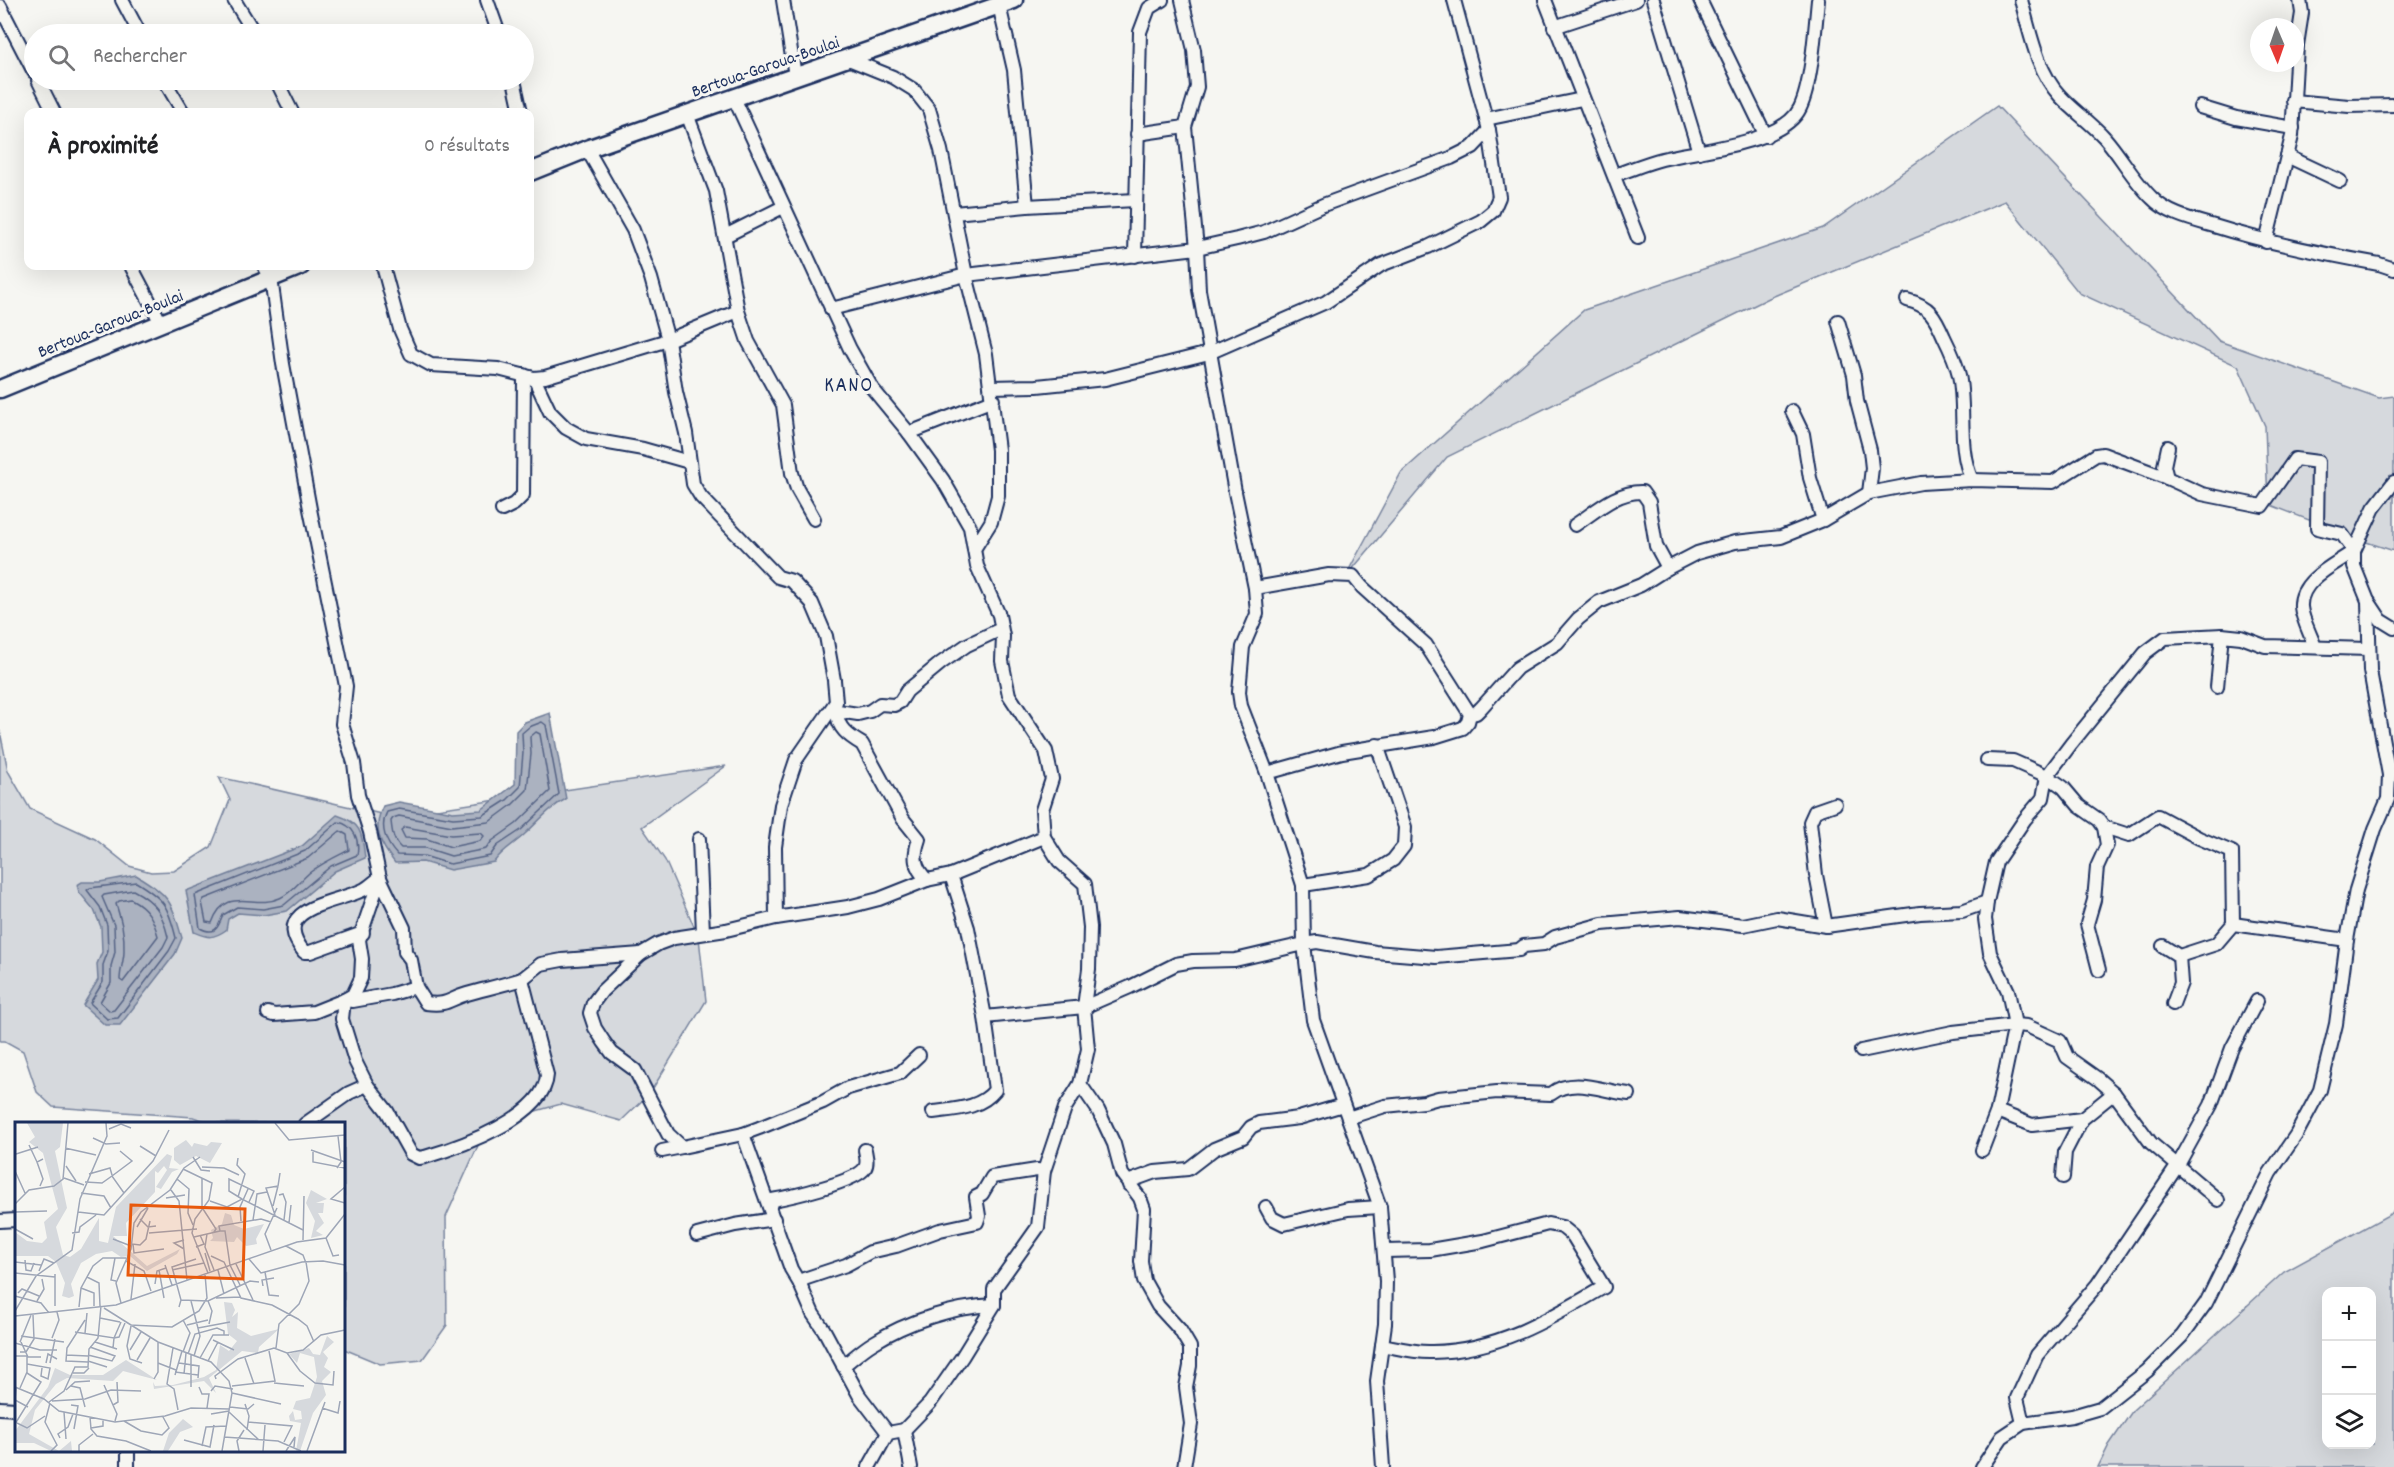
<!DOCTYPE html>
<html lang="fr">
<meta charset="utf-8">
<style>
body{margin:0;font-family:Dekko,sans-serif;background:#f2f2f2;color:#202124}
.controls{position:absolute;right:18px;bottom:18px;display:grid;overflow:hidden;border-radius:12px;box-shadow:0 6px 24px #0002}
.controls button{width:54px;height:54px;display:grid;place-items:center;padding:0;border:0;border-bottom:2px solid #e0e0e0;background:#fff;color:#202124;font:30px sans-serif}
.compass{position:absolute;left:2250px;top:18px;width:54px;height:54px;border-radius:50%;background:#fff;box-shadow:0 6px 24px #0002;rotate:178deg}
.list{margin:0;padding:0;list-style:none}
h2{display:flex;justify-content:space-between;align-items:center;height:78px;margin:0;padding:0 24px;font-size:26px}
h2 small{font-size:20px;font-weight:400;color:#757577}
.icon{flex:none;width:33px;height:33px;fill:none;stroke:currentColor;stroke-width:2;stroke-linecap:round;stroke-linejoin:round}
.map{position:relative;flex:none;width:2394px;height:1467px;overflow:hidden}
.search{position:absolute;background:#fff;box-shadow:0 6px 24px #0002;left:24px;top:24px;width:510px;height:66px;display:flex;align-items:center;gap:15px;box-sizing:border-box;padding:0 21px;border-radius:33px;color:#757577;font-size:22px}
.panel{position:absolute;background:#fff;box-shadow:0 6px 24px #0002;left:24px;top:108px;width:510px;height:162px;border-radius:12px}
.map>svg:first-child{display:block}
</style>
<div class="map">
<svg width="2394" height="1467" viewBox="0 0 2394 1467">
<rect width="100%" height="100%" fill="#f6f6f2"/>
<filter id="ink" filterUnits="userSpaceOnUse"><feTurbulence type="fractalNoise" baseFrequency=".0167" numOctaves="2"/><feDisplacementMap in="SourceGraphic" scale="12" xChannelSelector="R" yChannelSelector="G"/><feConvolveMatrix kernelMatrix="1 2 1 2 8 2 1 2 1" color-interpolation-filters="sRGB"/></filter>
<g filter="url(#ink)">
<!-- green -->
<g fill="#d6d9dd" stroke="#78849e" stroke-width="1.5" fill-rule="evenodd">
<polygon points="1997,106 2219,341 2379,398 2394,396 2394,551 2360,540 2268,504 2265,426 2238,366 2079,293 2005,201 1769,298 1447,457 1344,579 1401,473 1584,310 1823,228"/>
<polygon points="0,731 8,771 30,809 95,839 129,866 151,872 174,871 211,847 230,800 219,777 390,816 726,766 642,827 665,860 699,938 706,1001 650,1093 621,1121 561,1104 518,1116 481,1139 446,1217 447,1325 422,1360 380,1364 344,1349 344,1124 211,1123 193,1117 53,1107 37,1092 23,1051 5,1041 0,1041"/>
<path d="M2394 1209V1467H2098L2109 1445 2133 1410 2284 1272 2392 1213ZM2326 1292H2372V1444H2326Z"/>
</g>
<!-- water -->
<g fill="#abb2c0" stroke="#717e99" stroke-width="1.5">
<path d="M550 713 566 799C550 807 539 821 526 833 515 844 503 849 494 862L450 870 423 862 395 863C380 844 372 829 383 806L399 802 453 812 481 810 515 784 516 731 525 722Z"/>
<path d="M337 815C362 823 362 834 365 858L335 871 287 911 264 915 238 913 228 919 226 930C213 939 208 938 194 932L186 891 302 846Z"/>
<path d="M136 875C170 896 171 900 182 938L175 954 120 1025H105L83 1005 98 980 97 964 102 952 101 927 94 910 79 892 77 885 82 882H100Z"/>
</g>
<g fill="none" stroke-linecap="round" stroke-linejoin="round">
<!-- shore -->
<g stroke="#556385" stroke-width="1.5">
<path d="M542 722 546 725 559 794 521 830 497 846 490 856 450 864 424 856 397 855C386 843 379 827 387 812L399 809 453 818 482 816 507 800 520 787 523 753 522 733 529 727Z"/>
<path d="M536 732 540 734 550 791 516 824 492 841 486 849 451 856 426 848H401C393 841 392 831 391 821L393 818 399 816 452 826 489 822 512 805 527 790 531 754 530 737Z"/>
<path d="M338 822C354 825 360 840 357 855L331 866 284 905 263 909 237 907 223 915C218 928 215 936 200 928L195 895 305 851Z"/>
<polygon points="405,827 451,835 481,833 484,836 480,841 451,847 427,839 405,838 401,830"/>
<path d="M340 831 347 835 349 850C335 857 322 863 309 873 300 881 291 893 280 898 254 910 226 884 212 923L206 922 202 902 204 899 308 858Z"/>
<path d="M136 882C164 899 168 905 176 938L169 951 118 1018 107 1019 90 1003 103 982V965L108 951 107 925 100 907 87 890 90 888Z"/>
<path d="M133 890C156 902 162 912 168 937L163 947 114 1010 110 1011 100 1002 111 983V966L115 952 114 925 102 897 104 895Z"/>
<path d="M131 899C148 908 153 918 158 936L123 982 120 980C120 969 124 961 124 951 125 934 121 920 116 904L119 901Z"/>
</g>
<defs>
<g id="minor">
<polyline points="122,0 140,34"/>
<polyline points="234,0 255,34"/>
<polyline points="487,0 499,34"/>
<polyline points="783,0 795,76"/>
<polyline points="1182,0 1194,50 1197,87 1185,127 1197,248 1199,290 1235,492 1255,588 1257,614 1243,647 1239,692 1241,706 1267,773 1303,885 1304,944 1313,1020 1380,1207 1386,1281 1385,1324 1377,1381 1383,1467"/>
<polyline points="1545,0 1638,238"/>
<polyline points="1653,0 1699,152"/>
<polyline points="1700,0 1766,136"/>
<path d="M2021 0C2030 32 2037 71 2060 96 2073 110 2090 122 2104 137 2121 156 2133 180 2152 198 2167 214 2193 220 2214 226 2268 243 2323 254 2379 264L2394 269"/>
<polyline points="999,5 1014,70 1027,206"/>
<polyline points="0,6 34,72"/>
<polyline points="1554,27 1636,0"/>
<polyline points="846,58 893,77 914,90 929,109 941,150 966,275 986,354 998,450 998,496 991,522 974,549"/>
<polyline points="38,80 54,112"/>
<polyline points="164,80 183,112"/>
<polyline points="276,80 292,112"/>
<polyline points="514,80 521,112"/>
<polyline points="734,98 850,349 872,388 909,433 943,480 970,527 977,566 999,615 1003,636 1002,661 1009,695 1046,751 1052,779 1042,810 1044,837 1059,861 1085,884 1090,927 1089,969 1084,1007 1088,1049 1080,1084 1065,1108 1044,1171 1038,1227 994,1289 994,1305 962,1357 930,1403 904,1430 888,1433 869,1467"/>
<polyline points="2293,101 2349,106 2394,105"/>
<polyline points="2200,107 2236,118 2293,128"/>
<polyline points="687,114 716,191 738,311 748,341 783,405 792,473 797,489 814,519"/>
<polyline points="1486,119 1582,99"/>
<polyline points="1137,134 1185,127"/>
<polyline points="587,149 633,230 651,278 668,340 676,392 686,433 693,484 701,497 778,577 792,581 812,603 826,636 834,680 836,702 796,760 781,805 775,847 776,918"/>
<polyline points="2287,156 2340,181"/>
<path d="M1614 175C1630 170 1646 163 1662 159 1697 150 1783 144 1800 108 1812 83 1815 29 1818 0"/>
<polyline points="954,213 1027,206 1135,200"/>
<polyline points="725,236 783,207"/>
<polyline points="2266,242 2292,136 2297,45 2302,13 2300,0"/>
<polyline points="1135,256 1140,32 1149,8 1162,0"/>
<polyline points="131,266 161,323"/>
<path d="M264 266 271 278 283 364 310 509 346 686 342 724 354 763 358 795 370 832 380 878 404 928 405 952 411 960 416 987 426 1003C448 1006 449 999 467 994 485 989 503 985 522 979L547 1075C545 1117 459 1147 425 1157L419 1158 411 1154 387 1111 367 1085 349 1093 305 1124"/>
<polyline points="383,266 400,329 411,354 431,365 498,369 534,378 545,377 668,340 738,311"/>
<path d="M1907 300C1930 306 1935 316 1944 337 1950 349 1956 362 1959 375 1966 409 1957 448 1972 480"/>
<polyline points="831,309 966,275 1197,248 1237,239 1264,232 1323,205 1451,158 1473,147 1489,130"/>
<polyline points="1838,321 1854,375 1857,401 1870,450 1872,468 1869,493"/>
<polyline points="534,378 550,412 566,428 586,439 643,449 689,462"/>
<polyline points="991,387 1037,386 1105,379 1209,353 1326,302 1381,265 1428,247 1481,221 1493,211 1499,197 1489,130 1454,0"/>
<polyline points="1792,411 1803,434 1810,478 1823,520"/>
<polyline points="909,433 993,400"/>
<polyline points="2167,478 2164,466 2168,447"/>
<polyline points="502,510 514,504 523,495 524,375"/>
<path d="M1668 568 1697 553 1735 542 1781 537 1823 520 1869 493 1921 483 1972 480 2053 482 2096 455 2103 454 2167 478 2202 494 2262 506 2295 459 2318 462 2317 528 2342 534 2354 551C2336 564 2299 580 2301 607 2302 619 2311 635 2315 647"/>
<polyline points="1255,588 1329,575 1353,576 1362,587 1426,645 1470,714 1468,722 1463,728 1434,737 1342,752 1267,773"/>
<polyline points="2369,602 2381,620 2394,628"/>
<polyline points="2217,687 2222,635"/>
<path d="M1470 714 1476 713 1481 708 1517 668 1557 643 1578 619 1599 602 1641 585 1668 568 1656 546 1649 502 1642 492C1617 491 1595 512 1575 525"/>
<polyline points="1987,760 2013,761 2047,776 2063,787 2079,806 2099,820 2104,827 2129,835 2158,816 2199,838 2232,852 2233,924"/>
<polyline points="699,839 703,932"/>
<path d="M927 880C914 867 913 857 919 839L903 819 862 744C850 737 835 727 838 711L858 714 870 711 880 704 894 705 900 702 907 691 941 663 967 645 1001 629"/>
<polyline points="1303,885 1369,875 1393,860 1404,846 1405,827 1377,745"/>
<polyline points="1826,926 1816,875 1810,822 1815,811 1835,804"/>
<path d="M363 933 310 952H304C267 906 339 903 365 889 370 886 375 881 380 878"/>
<polyline points="2163,946 2179,956 2216,944 2233,924 2347,940"/>
<polyline points="2099,970 2087,924 2094,900 2097,867 2107,845 2104,827"/>
<polyline points="522,979 541,964 562,960 641,954"/>
<polyline points="2173,1004 2181,983 2179,956"/>
<polyline points="268,1013 274,1015 314,1012 344,1000 353,1001 392,994 416,987"/>
<polyline points="985,1017 1084,1007 1130,987 1176,964 1193,961 1235,960 1304,944 1317,942 1375,952 1436,957 1519,950 1524,946 1544,944 1555,937 1602,924 1680,917 1743,925 1777,918 1826,926 1920,913 1962,911 1987,902"/>
<polyline points="1861,1051 1953,1032 2015,1025 2027,1026 2060,1041 2067,1057 2098,1079 2114,1093 2151,1143 2218,1200"/>
<polyline points="919,1055 900,1073 848,1088 823,1102 759,1128 743,1134 682,1147 668,1134 635,1070 612,1053 604,1042 595,1028 590,1013 593,1003 602,991 641,954 658,944 674,938 726,930 776,918 848,907 879,899 927,880 951,875 1044,837"/>
<polyline points="1080,1084 1098,1110 1114,1144 1122,1174 1140,1198 1144,1209 1141,1261 1144,1281 1158,1306 1180,1330 1190,1347 1190,1366 1186,1387 1191,1424 1184,1467"/>
<polyline points="367,1085 355,1061 342,1019 344,1000 353,995 361,978 362,959 359,940 380,878"/>
<polyline points="1997,1111 2032,1125 2082,1119"/>
<path d="M933 1112C955 1109 980 1109 995 1090L985 1017 968 928 951 875"/>
<path d="M1348 1118 1385 1106 1424 1102 1438 1098 1497 1092 1551 1094C1572 1076 1605 1092 1629 1094"/>
<polyline points="743,1134 791,1269 800,1284 813,1314 824,1330 859,1395 888,1433"/>
<polyline points="1982,1150 1997,1111 2015,1025 2008,991 1990,953 1985,919 1987,902 1996,862 2025,819 2043,798 2047,776 2071,744 2145,653 2165,638 2222,635 2241,637 2265,646 2369,649"/>
<polyline points="662,1151 682,1147"/>
<polyline points="2063,1177 2065,1152 2082,1119 2114,1093"/>
<polyline points="1129,1185 1133,1180 1155,1172 1188,1169 1214,1149 1243,1137 1251,1127 1259,1123 1299,1118 1343,1105"/>
<path d="M770 1206 772 1200C790 1197 856 1182 865 1168 868 1163 866 1156 865 1150"/>
<polyline points="1266,1207 1272,1218 1284,1224 1348,1209 1380,1207"/>
<polyline points="0,1221 16,1220"/>
<polyline points="697,1235 735,1225 774,1219"/>
<polyline points="800,1284 804,1279 846,1265 870,1252 896,1246 940,1230 977,1222 979,1216 976,1197 982,1194 992,1177 1037,1170 1044,1171"/>
<path d="M1382 1345C1398 1348 1416 1353 1432 1352 1497 1351 1550 1319 1604 1287L1573 1236 1562 1227 1548 1224 1483 1241 1430 1250 1385 1251"/>
<path d="M843 1366C853 1358 863 1349 873 1343 908 1321 953 1307 994 1305"/>
<polyline points="0,1408 16,1409"/>
<polyline points="2023,1423 2017,1398 2037,1355 2097,1285 2178,1165 2211,1105 2232,1048 2257,1001"/>
<polyline points="904,1430 911,1467"/>
<polyline points="128,1467 128,1450"/>
<polyline points="1982,1467 2002,1437 2023,1423 2072,1416 2100,1408 2147,1371 2182,1336 2206,1303 2270,1173 2296,1135 2320,1090 2336,1024 2347,940 2356,890 2375,829 2388,799 2389,775 2370,671 2368,601 2354,566 2354,551 2374,508 2394,482"/>
</g>
<g id="highway">
<polyline points="530,172 587,149 1014,0"/>
<polyline points="0,389 301,266"/>
</g>
</defs>
<!-- minor casing -->
<use href="#minor" stroke="#1b2f5e" stroke-width="16"/>
<!-- highway casing -->
<use href="#highway" stroke="#1b2f5e" stroke-width="21"/>
<!-- minor -->
<use href="#minor" stroke="#f6f6f2" stroke-width="12"/>
<!-- highway -->
<use href="#highway" stroke="#f6f6f2" stroke-width="16"/>
</g>
</g>
<g text-anchor="middle" stroke-width="6" stroke-linejoin="round" paint-order="stroke">
<!-- street labels -->
<g font-size="18" fill="#1b2f5e" stroke="#f6f6f2">
<text transform="translate(765 66) rotate(-19)" y="6">Bertoua-Garoua-Boulai</text>
<text transform="translate(110 323) rotate(-22)" y="6">Bertoua-Garoua-Boulai</text>
</g>
<!-- quarter labels -->
<g font-size="21" letter-spacing="1.5" fill="#1b2f5e" stroke="#f6f6f2">
<text x="849" y="391">KANO</text>
</g>
</g>
<!-- overview -->
<g transform="translate(15 1122)">
<rect width="330" height="330" fill="#f6f6f2"/>
<path d="M12 1H48L45 25 40 29 52 86 41 105 48 133 55 135 66 127 84 96V119L93 121 101 85 152 32 157 34 154 46 164 47 157 50 146 67 141 65 152 48 149 44 143 51 140 49V70L111 101 112 114H98L132 144 165 127 162 132 132 149 115 134 106 135 97 129 81 132 66 141 56 162 59 174 54 176 47 174 50 161 41 140 33 134H0V110L12 119 27 121 32 116 29 100 43 87 28 31 14 20 20 15ZM171 18 177 25 179 21 192 24 196 20 207 21 195 41 181 34 165 43 159 38V26ZM296 68 312 77 301 81H309L308 91H303L309 101 301 109 308 113 296 116 300 99 291 81ZM210 91 216 93 219 103 229 107 249 102 241 117 242 122 231 124 222 115 219 120 195 119 198 116 196 108 207 102ZM209 180 217 181 220 188 217 195 223 190 222 206 236 214 264 207 244 225 243 231 227 229 194 256 201 271 189 259 139 267 138 260 140 264 158 263 189 255 201 248 205 223 214 229 222 219 213 212ZM312 214 319 220 308 230 313 236 309 245 316 250 307 259 311 273 298 291 285 329H281L286 301 275 299 274 294 278 289 280 298 287 297 286 289 278 287 281 279 295 276 302 255 299 235 285 231 282 241 274 232 294 226 298 232 305 233ZM111 238 142 258 108 249 98 259 52 256 41 262 20 288 14 312 44 329 56 319 57 329H36L19 321H0V309L33 265 40 246 55 253H88ZM168 297 178 305 165 310 153 329H148L154 311Z" fill="#d6d9dd"/>
<path fill="none" stroke="#9ea6b7" stroke-width="1.5" d="M260 1 274 18 330 13M94 7 106 2 116 6M78 16 91 22 105 21M14 23 22 40M125 24 141 34M50 26 81 33M296 28 330 40M298 28V40L330 46M1 32 23 25M178 35 186 48 195 49M223 36 222 43 230 52 223 75M51 44 61 59M187 45 209 46 224 53M322 46 326 40 323 14M168 47 197 61 194 78 180 97 177 111 193 151M0 49 10 71M74 52 95 46 97 53M97 54 117 39 105 29M49 56 69 63M162 57 174 67 173 91 178 103M70 60 87 61 97 54 109 71M25 64 28 57 22 40 28 37M330 65 316 77 330 81M156 68 164 79 172 158M66 71 89 74 96 86M264 73 268 72 271 80 269 98M151 76 170 73M227 77 214 69V57L239 69 234 80M195 79 212 85 227 77 288 108M0 82 14 68 39 64 48 57 53 1M258 84 263 64M187 87V56M188 87 201 107 199 110M0 90 32 89M63 90 89 93 138 39 154 8M260 93 251 66 263 64 265 51M125 97 133 105 141 104M238 98 242 72 252 70M226 99 225 85 233 67M274 101 276 83M122 105 133 86M0 107 18 117M57 111 64 110 65 105 81 93M134 111 182 107M192 112 190 125 199 148M179 115 205 109M311 116 318 134 324 133M98 117 116 124M169 118 159 121 169 127M288 118 289 74M117 122 125 123 131 117 135 99M118 122 119 131 149 127M271 124 288 133 291 141M181 125 189 122 185 113M256 128 250 112 262 86M190 131 195 149M196 134 209 140 226 176 257 183 283 197 292 204 299 220M100 136 96 158 101 159M234 137 246 151 250 150 254 173 264 174M10 138 11 148 16 149 19 141M111 139 129 149 136 169M0 140 26 143M221 142 238 178M150 143 157 163M144 148 149 176M157 148 189 141M203 148 209 172M24 149 29 137 39 141M250 150 287 140 308 139 330 143M0 151 40 155M72 155 84 161 85 184M0 159V179M140 162 142 149 151 146M225 163 215 143 210 109H205L204 104 246 97 256 100M248 164 247 158 259 156M66 166 79 171V184M3 171 7 167 24 174M0 174 26 181 34 191M201 176 225 175M116 177 120 142M166 178 193 179 235 159 244 160M22 179 29 167 27 157M176 179 185 214 179 234M193 179 197 189 194 202M106 181 101 161 116 127 119 101 126 90 155 68 169 46 185 35M40 184V152M64 185 66 166 78 144 88 136H111M164 185 166 178 157 145 181 137M89 186 143 220 196 240 214 259 217 271 207 329M0 189 21 154 57 128 65 77 92 14 91 1M0 194 101 183 282 120 311 116 330 92M85 196 105 200M70 198 52 226 51 239 73 240M168 198 175 211 168 230M115 203 157 205 184 189 192 176 190 152M172 203 193 198M116 204 112 224 115 237 127 241M183 206 215 200M60 210 99 216 106 200M70 211 72 191M6 214 49 220M37 216 44 198 42 190M198 218 219 228M5 220 16 193M6 220 13 235H26M80 220 102 227M0 221 25 228H42M98 226 99 216 104 215 110 201M158 226 152 262 159 267 163 288M261 226 264 202 284 182 294 159 291 140M115 228 126 210M5 230H11L19 217 18 193M272 231 285 249 300 261 318 263 319 249M173 232 180 212 202 206 209 209V213M51 233 73 234M73 233 97 239 100 234 75 225M0 234H12V250L5 266M185 236 198 213H214M230 236 239 262M122 238 135 216M73 239 92 245M193 239 203 220M31 241 33 232 42 237M35 241 40 217M143 241 161 248M164 241 184 244 183 256M12 242 35 246 33 257 26 254 27 246M160 250 183 253M58 251H69L74 246M169 252 171 231M160 253 167 229M139 257 143 250V220M201 257 200 254 223 237 259 226 272 231 288 228 306 213 330 208M259 261 289 264M89 263 102 292 100 299M56 264 65 266 70 285M217 264 260 259 254 229M0 265 29 277 44 289 100 300 150 294 176 286 214 287M1 265 0 278 13 285M176 265V233M184 265 187 272H194L192 286M51 268 60 260 75 259M196 269 200 264 218 267M217 271 266 282M37 279 70 277 96 268 126 269M34 280 49 269 60 245H73L74 227 83 216 86 184M35 281 30 300 42 323 36 329M230 282 234 294 232 308M56 283 63 284 59 307M98 283 103 280 102 260M215 285 233 287 239 282M307 286 323 291 325 279M49 290 51 317M214 290 244 318M196 292 214 289M75 295 76 307 82 314 111 319 136 329M109 299 126 309 147 313 154 306 148 295M233 300 277 304 269 320M2 301 12 306 30 294M0 302 26 260 12 251M76 306 88 304V298M209 315 263 319 286 329M45 316 43 312 53 305 58 292M169 318 195 325 199 303M187 324 191 305 211 304M64 329V323L78 312M224 329 222 319 229 308M248 329 250 303M271 329 280 315 279 325M292 329 310 280"/>
<path fill="#e8590c" fill-opacity="0.15" stroke="#e8590c" stroke-width="3" d="M116 83 230 87 228 157 113 153Z"/>
<rect width="330" height="330" fill="none" stroke="#1b2f5e" stroke-width="3"/>
</g>
</svg>
<div class="controls">
<button>+</button>
<button>−</button>
<button><svg class="icon" aria-label="layers" viewBox="0 0 24 24"><path d="M12 4l9 5-9 5-9-5zM3 14l9 5 9-5"/></svg></button>
</div>
<svg class="compass" viewBox="-18 -18 36 36"><path d="M0-13l5 13h-10z" fill="#e53935"/><path d="M0 13l5-13h-10z" fill="#757577"/></svg>
<div class="search"><svg class="icon" aria-label="search" viewBox="0 0 24 24"><circle cx="10" cy="10" r="6"/><path d="M15 15l6 6"/></svg>Rechercher</div>
<section class="panel">
<h2>À proximité<small>0 résultats</small></h2>
<ul class="list">
</ul>
</section>
</div>
